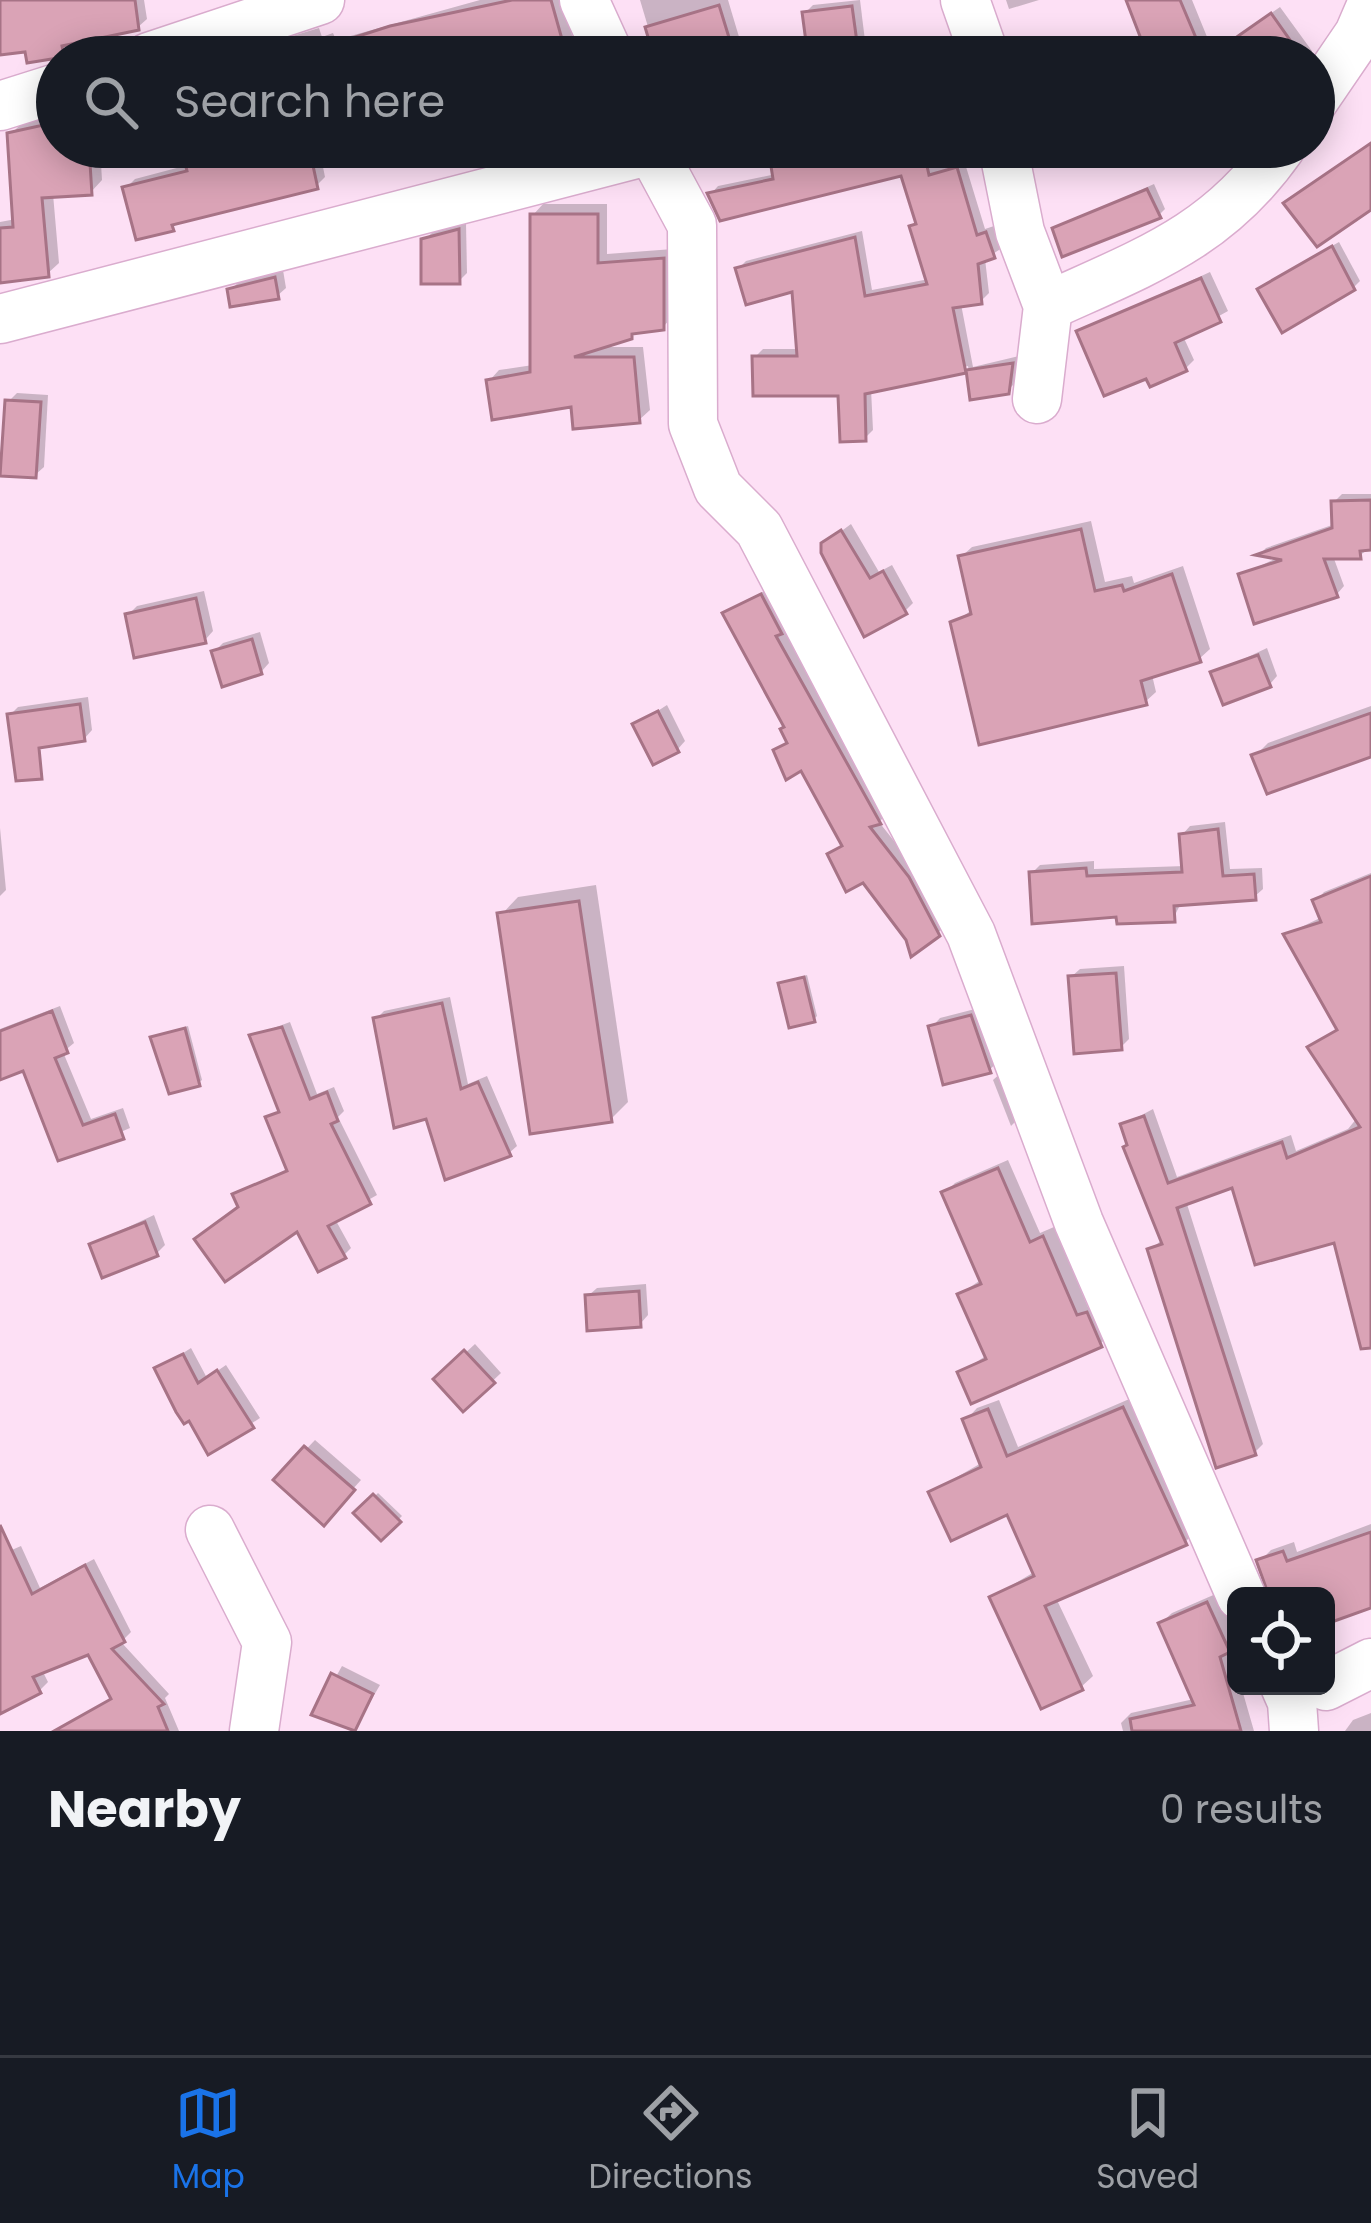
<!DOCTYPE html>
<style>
body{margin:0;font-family:Poppins,sans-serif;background:#20242c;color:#f1f3f6}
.controls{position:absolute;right:36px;bottom:36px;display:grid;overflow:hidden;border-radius:18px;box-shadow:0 6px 30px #0003}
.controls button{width:108px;height:108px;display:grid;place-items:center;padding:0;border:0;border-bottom:3px solid #363941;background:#171b24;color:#f1f3f6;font:60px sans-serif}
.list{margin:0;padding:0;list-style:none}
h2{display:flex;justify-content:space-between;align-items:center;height:156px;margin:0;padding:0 48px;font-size:51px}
h2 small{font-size:39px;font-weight:400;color:#9ea1a6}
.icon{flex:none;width:66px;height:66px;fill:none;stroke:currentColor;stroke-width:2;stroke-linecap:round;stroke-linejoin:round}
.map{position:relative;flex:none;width:1371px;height:1731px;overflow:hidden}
.search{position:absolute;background:#171b24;box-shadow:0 6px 30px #0003;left:36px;right:36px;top:36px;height:132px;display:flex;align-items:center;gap:30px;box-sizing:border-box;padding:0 42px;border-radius:66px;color:#9ea1a6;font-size:45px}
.sheet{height:324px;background:#171b24}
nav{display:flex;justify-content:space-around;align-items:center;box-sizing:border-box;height:168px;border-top:3px solid #363941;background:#171b24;font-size:33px;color:#9ea1a6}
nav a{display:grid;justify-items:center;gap:6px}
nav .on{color:#1a73e8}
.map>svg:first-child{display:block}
</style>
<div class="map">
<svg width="1371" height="1731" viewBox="0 0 1371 1731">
<rect width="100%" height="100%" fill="#fde0f5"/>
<!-- shadow -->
<g fill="#0003">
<polygon points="0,0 144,0 147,19 138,27 70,41 62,54 27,49 0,54"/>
<polygon points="480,0 562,0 576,49 568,57 247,57 256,47 319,28 322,37 333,33 336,40"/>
<polygon points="640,0 728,0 742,47 729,57 657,57"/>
<polygon points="860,0 867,57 811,57 805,13 813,5"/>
<polygon points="1006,0 1039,0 1009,9"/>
<polygon points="1129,0 1192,0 1214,54 1280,7 1312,51 1306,57 1149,57"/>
<polygon points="57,113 57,147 100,147 102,180 91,192 53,194 59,263 47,274 0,279 0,222 16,219 10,135 22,123"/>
<polygon points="184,147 319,147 325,177 316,186 181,220 172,228 126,188 135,179 188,165"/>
<polygon points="771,147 960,147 985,229 994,226 1002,248 985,259 989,293 981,301 961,304 973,367 1019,356 1016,382 1007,391 973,397 968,366 871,389 873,430 865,438 841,393 755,357 763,349 799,349 794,288 738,269 746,261 862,231 872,290 929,279 903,172 711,194 718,186 776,174"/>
<polygon points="1140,147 1192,147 1147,164"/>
<polygon points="1154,184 1165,209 1159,215 1056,228"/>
<polygon points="543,204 607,204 607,254 673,249 673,316 663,327 637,330 600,347 643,347 650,410 639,420 489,381 499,370 533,365 533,215"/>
<polygon points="466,223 467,273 459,281 424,240 433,232"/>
<polygon points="1339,242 1360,281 1353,288 1267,283"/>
<polygon points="283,270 286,288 277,296 230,290 239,282"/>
<polygon points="1210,272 1228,311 1183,336 1194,360 1186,368 1148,375 1079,332"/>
<polygon points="17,393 48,395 44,467 35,475 8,402"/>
<polygon points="1342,494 1371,494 1371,547 1359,556 1333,556 1344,586 1337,594 1241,575 1281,556 1261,553 1266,548 1335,524 1334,502"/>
<polygon points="1091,521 1105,582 1132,576 1134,583 1183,566 1210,649 1199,659 1152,675 1156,692 1145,702 954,623 973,609 961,557 972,547"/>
<polygon points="851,524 879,572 892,565 913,603 905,611 824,544"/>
<polygon points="769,588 787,623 783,628 887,814 879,822 916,869 946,925 938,933 908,938 863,880 830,854 844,844 802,767 777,750 789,741 787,726 726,614"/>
<polygon points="204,591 213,631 205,640 128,615 137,606"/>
<polygon points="260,632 269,663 261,672 214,652 223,643"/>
<polygon points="1267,648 1277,676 1269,685 1214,673"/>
<polygon points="88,697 92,730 84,739 10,715 18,707"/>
<polygon points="667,705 685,741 677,750 636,725"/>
<polygon points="1371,706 1371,754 1255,756 1268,743"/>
<polygon points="1225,822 1230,869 1262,868 1263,889 1254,897 1181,903 1173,919 1119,914 1032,873 1040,865 1094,861 1094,869 1185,866 1182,835 1190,826"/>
<polygon points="0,828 6,890 0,896"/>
<polygon points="1371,873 1371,1208 1234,1184 1186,1201 1263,1444 1254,1453 1150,1250 1163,1239 1123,1125 1153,1109 1177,1177 1291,1135 1296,1151 1348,1129 1357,1118 1311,1047 1340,1028 1287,934 1322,917 1316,901 1324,892"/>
<polygon points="596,885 628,1102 610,1120 501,915 518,897"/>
<polygon points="1124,966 1129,1039 1121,1047 1071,977 1080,969"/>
<polygon points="807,975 817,1016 814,1019 782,984"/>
<polygon points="450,997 468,1084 487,1076 517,1146 509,1153 428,1116 376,1019 384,1011"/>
<polygon points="60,1006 74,1043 63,1052 91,1119 123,1108 130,1128 60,1158 25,1067 0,1076 0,1029"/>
<polygon points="979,1008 998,1062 989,1070 932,1027 940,1018"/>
<polygon points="290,1022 317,1094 334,1087 344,1111 338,1117 377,1195 335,1219 351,1248 344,1255 298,1228 240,1206 236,1195 289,1168 269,1118 281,1109 252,1036"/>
<polygon points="188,1026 202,1080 198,1083 154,1038"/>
<polygon points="1003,1071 1020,1117 1011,1126 993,1080"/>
<polygon points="1008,1160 1040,1233 1054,1227 1088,1307 1097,1304 1110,1334 1100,1344 960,1373 987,1355 960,1294 982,1279 945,1193 955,1183"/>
<polygon points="154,1215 165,1245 157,1253 92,1244"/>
<polygon points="646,1284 648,1315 640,1324 588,1296 597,1288"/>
<polygon points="475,1344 501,1373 464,1408 437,1379"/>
<polygon points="191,1348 207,1378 226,1365 260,1418 209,1451 158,1369"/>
<polygon points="1134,1397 1196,1531 1185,1542 1056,1598 1093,1676 1081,1687 992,1597 1036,1571 1009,1511 931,1492 983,1462 966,1420 977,1408 999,1400 1018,1447"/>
<polygon points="315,1440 361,1480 324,1521 277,1480"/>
<polygon points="378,1493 402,1516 381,1537 358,1513"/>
<polygon points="1371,1524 1371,1606 1326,1623 1326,1596 1270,1596 1260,1561 1271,1550 1294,1542 1297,1552"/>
<polygon points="21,1546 40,1588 94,1559 131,1632 121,1642 169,1694 165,1698 179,1731 63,1731 71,1721 114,1697 89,1651 42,1670 48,1682 39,1691 0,1710 0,1555"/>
<polygon points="1218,1593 1236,1634 1230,1648 1236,1686 1241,1686 1254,1731 1123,1731 1121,1723 1131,1713 1194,1699 1161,1623 1172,1613"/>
<polygon points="342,1666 380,1685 353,1731 315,1714"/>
<polygon points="1371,1713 1371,1731 1345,1731 1353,1720"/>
</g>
<!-- building -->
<g fill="#daa3b6" stroke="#a77386" stroke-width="3">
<polygon points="0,0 135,0 139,30 62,46 64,57 27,63 25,52 0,55"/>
<polygon points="512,0 551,0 567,57 313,57 321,48 390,26"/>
<polygon points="1126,0 1180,0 1204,57 1148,57"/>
<polygon points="719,5 735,57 654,57 645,27"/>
<polygon points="852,6 859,57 808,57 802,12"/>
<polygon points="1271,13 1302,57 1209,57 1241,34"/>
<polygon points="57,122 57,147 89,147 92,195 42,198 49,277 0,283 0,228 13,227 7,133"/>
<polygon points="1371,143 1371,210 1317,247 1283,203"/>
<polygon points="181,147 309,147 318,189 172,225 174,231 136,240 122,187 187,171"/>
<polygon points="768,147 812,147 814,160 866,147 923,147 929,175 957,167 977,235 986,232 995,258 978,264 982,304 953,308 966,373 865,394 866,441 840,442 838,396 753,396 752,356 797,356 792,292 746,305 735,268 855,237 865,296 927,284 909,226 916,224 901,176 720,221 707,193 773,179"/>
<polygon points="1147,189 1161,218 1062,257 1052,228"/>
<polygon points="530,214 598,214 598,263 664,258 664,330 632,334 632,339 574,357 634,357 640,423 573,429 571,407 492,420 486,380 530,372"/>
<polygon points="459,229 460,284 421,284 421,239"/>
<polygon points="1332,246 1355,290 1282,333 1257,289"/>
<polygon points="275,277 279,299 230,307 227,289"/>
<polygon points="1201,278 1221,322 1175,343 1187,371 1150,387 1146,379 1104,396 1076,331"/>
<polygon points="1013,363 1009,394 970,400 966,370"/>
<polygon points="5,400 41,402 36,478 0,476"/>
<polygon points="1371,500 1371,550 1360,551 1361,559 1324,559 1338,597 1254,624 1238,574 1282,560 1255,555 1332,528 1331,501"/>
<polygon points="1081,529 1095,591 1122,585 1124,591 1172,574 1201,662 1141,681 1147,705 979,745 950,622 971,614 958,556"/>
<polygon points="841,530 870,578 883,571 907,614 864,637 821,553 821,543"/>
<polygon points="761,594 782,634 776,636 881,824 870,827 909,877 940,936 911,957 906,940 863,883 846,892 827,854 842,846 801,771 786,780 773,750 787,743 780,729 784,727 722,613"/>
<polygon points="196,598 206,643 134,658 125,614"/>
<polygon points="252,639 262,674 222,687 211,651"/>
<polygon points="1258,655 1271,687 1223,705 1210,672"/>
<polygon points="80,704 85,741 39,748 42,779 16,781 7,714"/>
<polygon points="658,711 679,752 653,765 632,724"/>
<polygon points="1371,713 1371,757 1267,794 1251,755"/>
<polygon points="1218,829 1223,876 1254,874 1256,900 1174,906 1175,922 1117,924 1116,917 1032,924 1029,872 1086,868 1087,876 1182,872 1179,834"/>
<polygon points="1371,876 1371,1348 1361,1349 1334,1243 1255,1265 1232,1188 1177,1208 1256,1455 1216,1468 1147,1249 1162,1244 1123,1147 1127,1145 1120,1124 1144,1116 1168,1183 1282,1142 1287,1158 1360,1127 1307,1047 1337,1030 1283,934 1321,922 1312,900"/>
<polygon points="579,901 612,1122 530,1134 497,913"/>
<polygon points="1116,973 1122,1050 1074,1054 1068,976"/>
<polygon points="804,977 815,1022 789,1028 778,983"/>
<polygon points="442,1003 461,1089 478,1082 511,1156 445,1180 426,1119 394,1128 373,1018"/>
<polygon points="52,1011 68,1053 55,1058 83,1125 115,1114 124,1139 58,1161 23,1071 0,1080 0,1031"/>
<polygon points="971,1015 991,1073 943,1085 928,1026"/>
<polygon points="282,1027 310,1099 327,1092 338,1121 331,1124 371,1204 328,1226 346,1258 318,1272 297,1232 225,1282 194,1239 238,1207 232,1194 287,1171 265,1117 279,1112 249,1035"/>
<polygon points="185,1028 200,1086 169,1094 150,1037"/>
<polygon points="998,1168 1030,1242 1043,1236 1077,1315 1087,1312 1102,1347 971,1404 957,1372 986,1359 957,1294 981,1284 941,1192"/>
<polygon points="145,1222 158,1256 102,1278 89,1244"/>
<polygon points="639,1291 641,1327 587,1331 585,1295"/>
<polygon points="464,1350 495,1383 463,1412 433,1379"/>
<polygon points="183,1354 198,1383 217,1370 254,1428 208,1455 189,1421 184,1424 176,1412 154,1368"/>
<polygon points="1123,1407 1187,1545 1045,1606 1083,1690 1041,1709 989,1597 1034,1576 1007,1515 951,1541 928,1492 981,1467 962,1419 988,1409 1007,1456"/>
<polygon points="304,1446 355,1490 324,1526 273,1480"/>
<polygon points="373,1494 401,1522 381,1541 353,1513"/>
<polygon points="0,1525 32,1594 85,1565 125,1642 112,1649 164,1704 158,1707 168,1731 54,1731 111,1699 88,1655 33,1677 41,1693 0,1714"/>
<polygon points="1371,1532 1371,1608 1326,1624 1326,1596 1269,1596 1256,1560 1283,1551 1287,1561"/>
<polygon points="1207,1602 1230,1652 1220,1657 1241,1731 1132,1731 1130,1719 1194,1705 1158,1623"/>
<polygon points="331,1673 373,1694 355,1731 311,1715"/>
</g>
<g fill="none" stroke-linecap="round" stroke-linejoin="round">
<defs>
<g id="minor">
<polyline points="584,0 610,57"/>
<polyline points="965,0 985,57"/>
<polyline points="149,57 320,0"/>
<polyline points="1314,100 1359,34 1371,6"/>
<polyline points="0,106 57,88"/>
<polyline points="650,147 692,225 693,424 718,488 759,529 971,934 1079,1223 1241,1596"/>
<polyline points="1003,147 1020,232 1048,306 1037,399"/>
<path d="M1048 306C1144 262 1218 237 1281 147"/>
<polyline points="0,319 651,150"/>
<polyline points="210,1530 267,1642 254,1731"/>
<polyline points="1285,1686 1292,1702 1294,1731"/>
<polyline points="1326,1686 1371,1663"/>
</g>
</defs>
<!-- minor casing -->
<use href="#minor" stroke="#daacce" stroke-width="51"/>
<!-- minor -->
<use href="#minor" stroke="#fff" stroke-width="48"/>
</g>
</svg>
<div class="controls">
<button><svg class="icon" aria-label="locate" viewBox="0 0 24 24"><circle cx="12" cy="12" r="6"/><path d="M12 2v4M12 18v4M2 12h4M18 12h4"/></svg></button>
</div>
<div class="search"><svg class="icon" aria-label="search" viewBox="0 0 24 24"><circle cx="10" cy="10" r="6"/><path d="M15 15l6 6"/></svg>Search here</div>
</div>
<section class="sheet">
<h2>Nearby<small>0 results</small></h2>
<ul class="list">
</ul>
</section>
<nav>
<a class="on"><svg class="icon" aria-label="map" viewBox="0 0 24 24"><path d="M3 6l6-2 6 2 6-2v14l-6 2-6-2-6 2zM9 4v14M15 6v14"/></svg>Map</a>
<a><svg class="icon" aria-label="directions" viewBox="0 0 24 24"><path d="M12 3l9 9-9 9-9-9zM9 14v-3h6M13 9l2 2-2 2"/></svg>Directions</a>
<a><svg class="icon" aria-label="saved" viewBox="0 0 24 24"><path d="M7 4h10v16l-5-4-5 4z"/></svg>Saved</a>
</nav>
